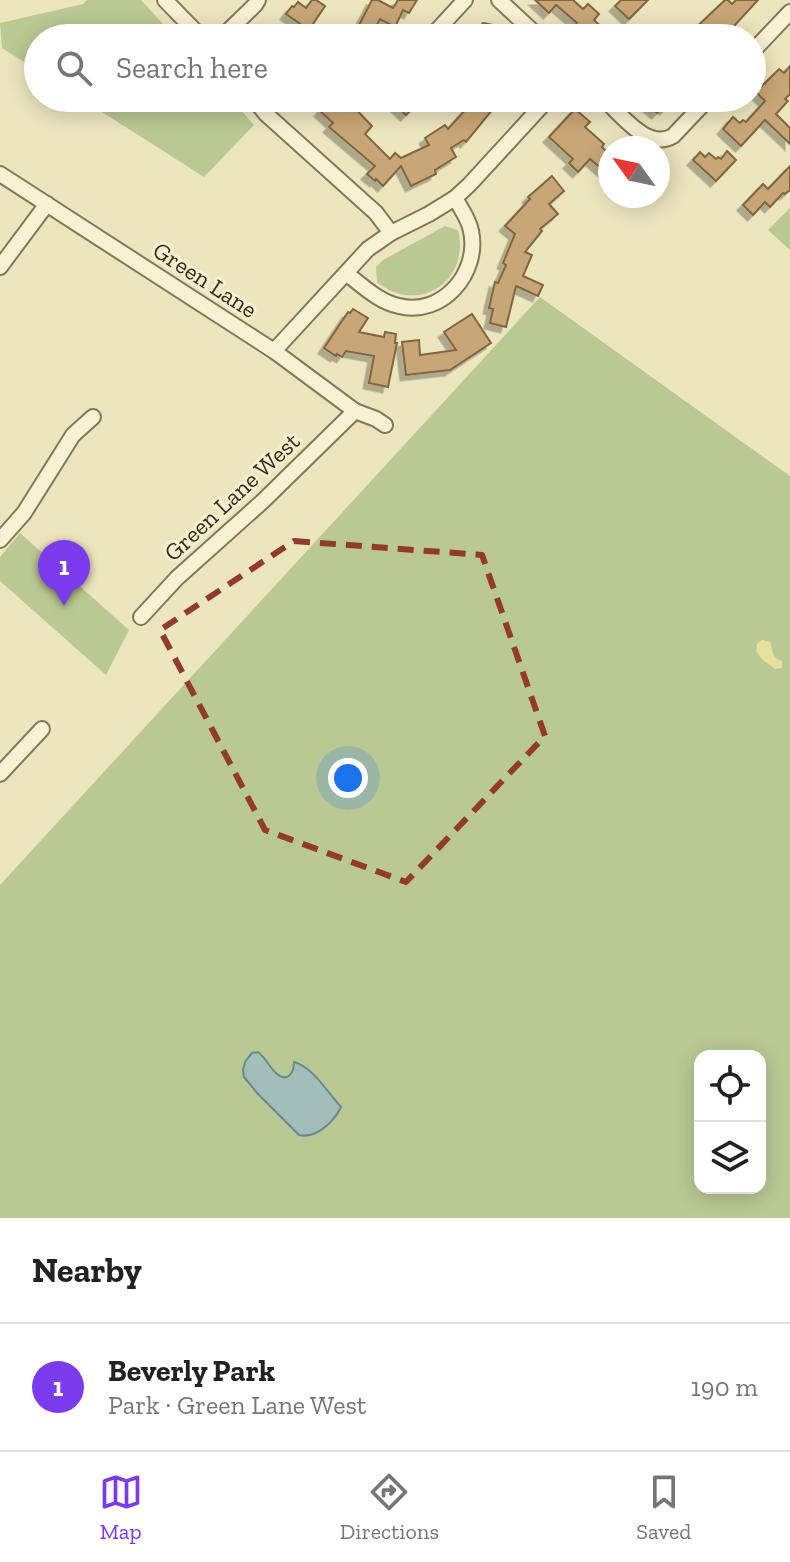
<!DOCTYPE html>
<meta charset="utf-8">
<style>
body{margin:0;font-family:"Zilla Slab",serif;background:#f2f2f2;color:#222}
.controls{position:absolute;right:24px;bottom:24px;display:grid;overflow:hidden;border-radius:16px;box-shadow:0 4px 20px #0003}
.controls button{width:72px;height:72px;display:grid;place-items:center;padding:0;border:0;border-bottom:2px solid #e0e0e0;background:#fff;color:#222;font:40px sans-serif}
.compass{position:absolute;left:598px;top:136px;width:72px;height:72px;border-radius:50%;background:#fff;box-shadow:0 4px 20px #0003;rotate:303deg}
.you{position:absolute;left:348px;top:778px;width:28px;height:28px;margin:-20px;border:6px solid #fff;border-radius:50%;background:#1a73e8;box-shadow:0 0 0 12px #1a73e833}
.badge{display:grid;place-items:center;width:52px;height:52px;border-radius:50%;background:#7c3aed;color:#fff;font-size:26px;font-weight:700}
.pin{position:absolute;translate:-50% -66px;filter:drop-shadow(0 2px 4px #0008)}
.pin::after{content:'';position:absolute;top:42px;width:28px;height:24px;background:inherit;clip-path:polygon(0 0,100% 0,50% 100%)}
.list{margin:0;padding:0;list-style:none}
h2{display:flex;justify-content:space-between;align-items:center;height:104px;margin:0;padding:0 32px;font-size:34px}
h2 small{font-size:26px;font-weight:400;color:#767676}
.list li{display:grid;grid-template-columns:52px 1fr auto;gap:24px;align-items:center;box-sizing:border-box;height:128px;padding:0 32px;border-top:2px solid #e0e0e0}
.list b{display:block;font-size:30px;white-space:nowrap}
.list p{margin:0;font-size:26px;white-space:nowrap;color:#767676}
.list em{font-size:26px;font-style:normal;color:#767676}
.icon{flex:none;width:44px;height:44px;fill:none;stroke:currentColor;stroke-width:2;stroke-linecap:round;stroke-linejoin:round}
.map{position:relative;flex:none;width:790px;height:1218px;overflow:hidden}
.search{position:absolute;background:#fff;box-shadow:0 4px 20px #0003;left:24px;right:24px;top:24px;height:88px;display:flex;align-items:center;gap:20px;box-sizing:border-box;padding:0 28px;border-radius:44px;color:#767676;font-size:30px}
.sheet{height:232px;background:#fff}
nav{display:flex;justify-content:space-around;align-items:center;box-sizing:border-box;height:112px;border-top:2px solid #e0e0e0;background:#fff;font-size:22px;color:#767676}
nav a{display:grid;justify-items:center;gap:4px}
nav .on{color:#7c3aed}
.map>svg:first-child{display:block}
</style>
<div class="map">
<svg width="790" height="1218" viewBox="0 0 790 1218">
<defs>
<filter id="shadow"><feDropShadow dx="-5.5" dy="5.5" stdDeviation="0" flood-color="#0004"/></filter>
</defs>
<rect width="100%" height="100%" fill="#ece6bf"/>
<!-- green -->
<g fill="#bac994" fill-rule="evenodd">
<polygon points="87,0 141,0 176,38 38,38 38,71 2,48 0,23 83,4"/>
<polygon points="80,98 230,98 254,125 204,177"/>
<polygon points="790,208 790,250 768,230"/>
<path d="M445 226 458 230C471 281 418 316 377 282L376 267 383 260Z"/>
<path d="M540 297 790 476V1218H0V885ZM700 1056H760V1188H700Z"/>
<polygon points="20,533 129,630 106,675 0,581 0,557"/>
</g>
<!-- sand -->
<path fill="#e8e09d" d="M762 640 770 642C773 650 772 659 782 661V668L775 669 762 659 756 651 757 644Z"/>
<!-- water -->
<path fill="#a2beba" stroke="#6a8b88" stroke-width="2" d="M258 1052C266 1058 269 1067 277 1074 288 1083 294 1072 294 1062 313 1067 327 1092 341 1107 334 1122 316 1139 299 1135L257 1093 244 1077 243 1070 245 1062 252 1053Z"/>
<!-- building -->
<g fill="#c9a676" stroke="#82653f" stroke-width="2" filter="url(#shadow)">
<polygon points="312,0 316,0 325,6 309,30 286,14 292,6 294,7 298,2 306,8"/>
<polygon points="372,0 378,0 393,8 398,0 417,0 409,13 403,10 395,27 380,19 373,32 359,25"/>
<polygon points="535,0 573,0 583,9 588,4 599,14 594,20 613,38 584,38 573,28 577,23 556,5 549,13"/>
<polygon points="621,0 648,0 629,19 615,6"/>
<polygon points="725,0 728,0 732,4 736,0 758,0 733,27 737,30 730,38 723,33 718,38 685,38"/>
<polygon points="483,23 494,25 497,38 470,38"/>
<polygon points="790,66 790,94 785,99 788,101 776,114 790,128 790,144 765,120 741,146 723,129 733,117 740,123 743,120 746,122 765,101 756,92 779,69 784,73"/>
<polygon points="388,98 423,98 406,115"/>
<polygon points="476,98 502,98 466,142 464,140 451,148 456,157 435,170 436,174 411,186 401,166 383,186 376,179 375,181 367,174 375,166 329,127 333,123 320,111 330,99 344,111 350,103 372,126 365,134 390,159 395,153 401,158 429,145 425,138 445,125 448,129"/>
<polygon points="652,98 675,98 665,109 663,107 657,113 646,104"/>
<polygon points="575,109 590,122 585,127 604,144 602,147 610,155 610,176 590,159 578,172 569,163 573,159 549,137"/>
<polygon points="727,151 736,160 716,181 693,160 700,152 705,157 709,153 716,159 718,157 721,159"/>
<polygon points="790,166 790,190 785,194 783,193 770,207 765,202 753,215 743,205 763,184 768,189"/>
<polygon points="552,176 564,191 549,204 558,214 540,229 542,231 525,252 532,255 523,276 543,285 538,296 516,286 506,327 490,323 493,309 489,308 495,282 498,283 506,265 503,263 515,234 505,226 530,199 528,197"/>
<polygon points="353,309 368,318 359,332 384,337 385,332 396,334 395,343 397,343 388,387 369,383 374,356 346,351 342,357 337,354 336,356 324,348 348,312 350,313"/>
<polygon points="472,314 491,343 450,370 406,375 402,342 419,340 420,355 456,350 444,332"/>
</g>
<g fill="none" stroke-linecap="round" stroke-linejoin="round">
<defs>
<g id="minor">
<polyline points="165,0 202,38"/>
<polyline points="499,0 540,38"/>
<polyline points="221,38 255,5 258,0"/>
<polyline points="430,38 465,0"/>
<polyline points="752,52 790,12"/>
<polyline points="253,98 266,114 376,213 391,233"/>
<path d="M603 98C621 114 647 151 673 136L709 98"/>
<polyline points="0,174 274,351 355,411 376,419 385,425"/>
<polyline points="0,267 47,204"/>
<path d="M347 274C363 286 379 302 399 306 442 317 480 273 471 231 469 219 461 209 455 198"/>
<polyline points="274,351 368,249 391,233 429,214 455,198 470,184 549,98"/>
<polyline points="0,540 24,513 73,435 93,417"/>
<polyline points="141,617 177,578 263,501 355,411"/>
<polyline points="0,774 42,729"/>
</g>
</defs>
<!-- minor casing -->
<use href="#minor" stroke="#847758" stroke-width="18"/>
<!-- minor -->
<use href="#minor" stroke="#f7f2d2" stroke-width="14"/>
</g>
<!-- marked area -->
<path fill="none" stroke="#913b2a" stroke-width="6" stroke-dasharray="16 10" stroke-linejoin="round" d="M294 541 482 555 545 736 406 882 265 830 160 630Z"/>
<g text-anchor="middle" stroke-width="6" stroke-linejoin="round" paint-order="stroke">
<!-- street labels -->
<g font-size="24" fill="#342c1c" stroke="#f4efce">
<text transform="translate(205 280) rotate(33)" y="8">Green Lane</text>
<text transform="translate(232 497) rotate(-43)" y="8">Green Lane West</text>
</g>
</g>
</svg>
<div class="controls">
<button><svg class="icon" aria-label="locate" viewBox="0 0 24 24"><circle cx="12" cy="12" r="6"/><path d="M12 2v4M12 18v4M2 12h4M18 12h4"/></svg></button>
<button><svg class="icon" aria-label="layers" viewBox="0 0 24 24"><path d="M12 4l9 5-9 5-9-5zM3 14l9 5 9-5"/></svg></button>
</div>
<svg class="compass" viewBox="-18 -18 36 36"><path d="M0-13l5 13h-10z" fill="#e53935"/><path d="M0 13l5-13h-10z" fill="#767676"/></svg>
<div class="you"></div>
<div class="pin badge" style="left:64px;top:606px">1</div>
<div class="search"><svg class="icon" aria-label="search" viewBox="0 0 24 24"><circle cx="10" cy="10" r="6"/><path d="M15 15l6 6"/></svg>Search here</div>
</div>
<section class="sheet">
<h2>Nearby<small></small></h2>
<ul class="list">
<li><span class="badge">1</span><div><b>Beverly Park</b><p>Park · Green Lane West</p></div><em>190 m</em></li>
</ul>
</section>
<nav>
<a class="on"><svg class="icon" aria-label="map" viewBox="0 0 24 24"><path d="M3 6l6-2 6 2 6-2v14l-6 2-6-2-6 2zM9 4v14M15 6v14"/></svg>Map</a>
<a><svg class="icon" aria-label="directions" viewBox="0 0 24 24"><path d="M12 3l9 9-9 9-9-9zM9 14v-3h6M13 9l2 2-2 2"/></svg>Directions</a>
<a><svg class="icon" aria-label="saved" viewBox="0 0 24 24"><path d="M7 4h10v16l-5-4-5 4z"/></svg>Saved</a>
</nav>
